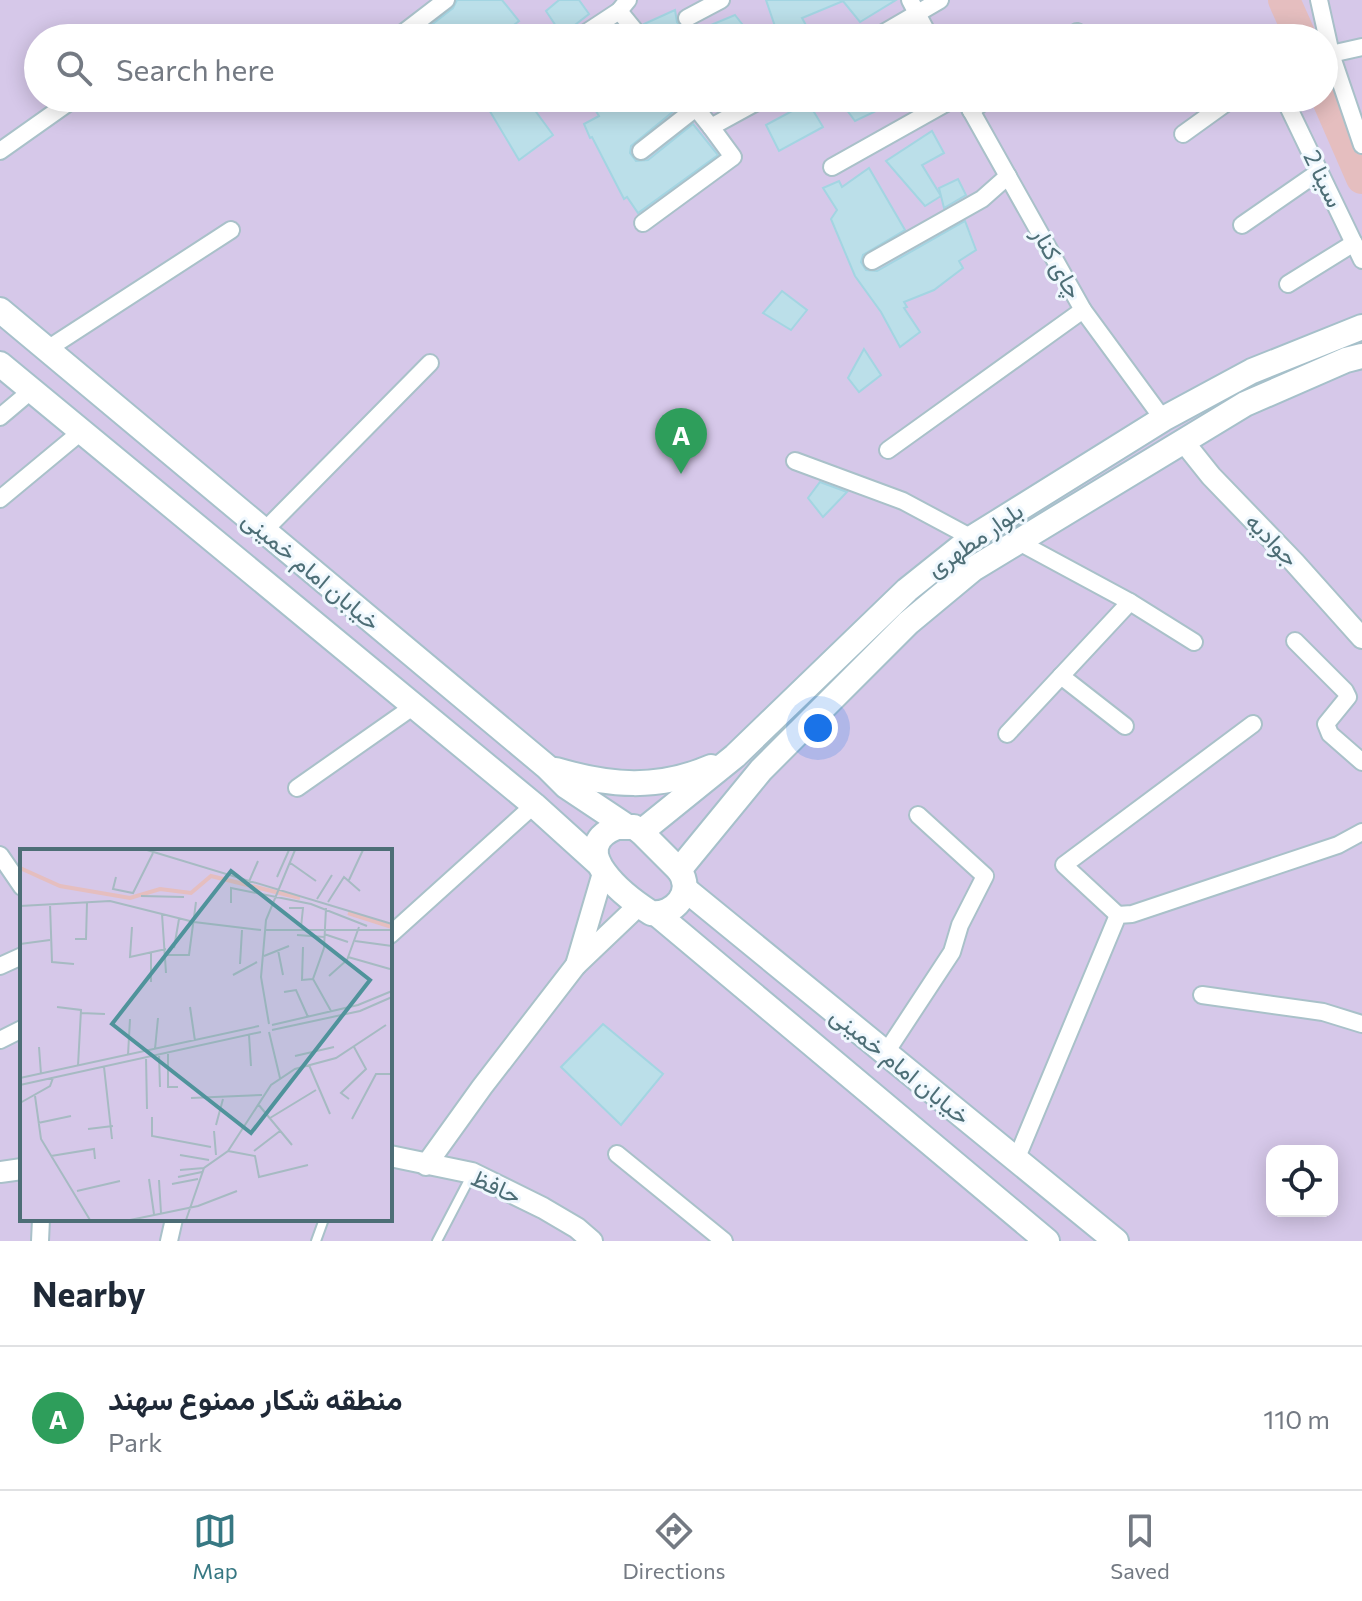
<!DOCTYPE html>
<meta charset="utf-8">
<style>
body{margin:0;font-family:Commissioner,Vazirmatn,sans-serif;background:#f6f6f7;color:#1f2937}
.controls{position:absolute;right:24px;bottom:24px;display:grid;overflow:hidden;border-radius:16px;box-shadow:0 4px 20px #0003}
.controls button{width:72px;height:72px;display:grid;place-items:center;padding:0;border:0;border-bottom:2px solid #e0e1e3;background:#fff;color:#1f2937;font:40px sans-serif}
.you{position:absolute;left:818px;top:728px;width:28px;height:28px;margin:-20px;border:6px solid #fff;border-radius:50%;background:#1a73e8;box-shadow:0 0 0 12px #1a73e833}
.badge{display:grid;place-items:center;width:52px;height:52px;border-radius:50%;background:#377883;color:#fff;font-size:26px;font-weight:700}
.pin{position:absolute;translate:-50% -66px;filter:drop-shadow(0 2px 4px #0008)}
.pin::after{content:'';position:absolute;top:42px;width:28px;height:24px;background:inherit;clip-path:polygon(0 0,100% 0,50% 100%)}
.list{margin:0;padding:0;list-style:none}
h2{display:flex;justify-content:space-between;align-items:center;height:104px;margin:0;padding:0 32px;font-size:34px}
h2 small{font-size:26px;font-weight:400;color:#747a83}
.list li{display:grid;grid-template-columns:52px 1fr auto;gap:24px;align-items:center;box-sizing:border-box;height:144px;padding:0 32px;border-top:2px solid #e0e1e3}
.list b{display:block;font-size:30px;white-space:nowrap}
.list p{margin:0;font-size:26px;white-space:nowrap;color:#747a83}
.list em{font-size:26px;font-style:normal;color:#747a83}
.icon{flex:none;width:44px;height:44px;fill:none;stroke:currentColor;stroke-width:2;stroke-linecap:round;stroke-linejoin:round}
.map{position:relative;flex:none;width:1362px;height:1241px;overflow:hidden}
.search{position:absolute;background:#fff;box-shadow:0 4px 20px #0003;left:24px;right:24px;top:24px;height:88px;display:flex;align-items:center;gap:20px;box-sizing:border-box;padding:0 28px;border-radius:44px;color:#747a83;font-size:30px}
.sheet{height:248px;background:#fff}
nav{display:flex;justify-content:space-around;align-items:center;box-sizing:border-box;height:112px;border-top:2px solid #e0e1e3;background:#fff;font-size:22px;color:#747a83}
nav a{display:grid;justify-items:center;gap:4px}
nav .on{color:#377883}
.map>svg:first-child{display:block}
</style>
<div class="map">
<svg width="1362" height="1241" viewBox="0 0 1362 1241">
<rect width="100%" height="100%" fill="#e9f4fc"/>
<!-- green -->
<path fill="#d6c8e9" fill-rule="evenodd" d="M0 0H1362V1241H0ZM38 38H1324V98H38ZM22 851H390V1219H22ZM1272 1151H1332V1211H1272Z"/>
<g fill="none" stroke-linecap="round" stroke-linejoin="round">
<!-- river -->
<g stroke="#e5bebf" stroke-width="32">
<polyline points="1284,0 1301,38"/>
<polyline points="1324,91 1362,178"/>
</g>
</g>
<!-- building -->
<g fill="#bbdfe9" stroke="#a3d5e2" stroke-width="2">
<polygon points="457,0 502,0 519,21 497,38 423,38 433,29 430,26 453,8"/>
<polygon points="559,0 579,0 589,14 562,35 546,11"/>
<polygon points="766,0 896,0 860,22 843,1 807,16 802,18 813,38 779,38"/>
<polygon points="675,10 677,22 682,28 652,38 644,24"/>
<polygon points="735,15 753,38 720,38 711,25"/>
<polygon points="482,98 553,98 534,109 553,135 519,160"/>
<polygon points="588,98 677,98 680,106 631,146 630,153 636,161 648,160 693,124 718,155 638,213 627,197 624,199 592,137 590,138 584,124 599,116"/>
<polygon points="838,98 861,98 874,112 855,121"/>
<polygon points="805,104 808,108 811,107 823,127 779,151 766,125"/>
<polygon points="932,131 944,153 922,165 941,196 925,206 886,161"/>
<polygon points="869,168 905,230 863,255 861,262 866,270 877,271 965,221 976,250 959,261 963,268 934,290 904,302 907,307 904,308 920,332 900,347 881,312 855,276 831,219 837,210 823,188 839,181 842,187"/>
<polygon points="958,179 966,195 944,208 939,188"/>
<polygon points="782,291 807,310 791,330 763,313"/>
<polygon points="864,349 881,375 859,392 848,378"/>
<polygon points="820,482 847,492 823,517 808,498"/>
<polygon points="603,1024 663,1074 621,1125 561,1067"/>
</g>
<g fill="none" stroke-linecap="round" stroke-linejoin="round">
<defs>
<g id="service">
<polyline points="316,1241 324,1219"/>
<polyline points="437,1241 472,1174"/>
</g>
<g id="minor">
<polyline points="910,0 930,38"/>
<polyline points="1319,0 1331,54 1362,145"/>
<polyline points="619,11 641,38"/>
<polyline points="687,18 721,0"/>
<polyline points="403,33 446,0"/>
<polyline points="578,38 619,11 628,0"/>
<polyline points="875,38 940,0"/>
<polyline points="1069,38 1077,32"/>
<polyline points="1331,54 1362,47"/>
<polyline points="688,98 711,127 764,98"/>
<polyline points="964,98 1083,310 1163,419"/>
<polyline points="1284,98 1362,260"/>
<polyline points="971,111 988,98"/>
<polyline points="1183,134 1233,98"/>
<polyline points="0,151 75,98"/>
<polyline points="641,151 696,108"/>
<polyline points="832,167 955,98"/>
<polyline points="643,223 733,157 711,127"/>
<polyline points="1242,225 1320,171"/>
<polyline points="872,261 982,199 1008,176"/>
<polyline points="1288,284 1354,243"/>
<polyline points="46,350 231,230"/>
<polyline points="0,417 32,390"/>
<polyline points="888,450 1083,310"/>
<polyline points="795,461 903,501 972,538"/>
<polyline points="0,499 82,431"/>
<polyline points="263,532 430,363"/>
<polyline points="1017,541 1130,602 1194,642"/>
<polyline points="1295,641 1345,691 1348,697 1326,724 1330,734 1362,762"/>
<polyline points="1061,676 1125,726"/>
<polyline points="1007,734 1130,602"/>
<polyline points="297,788 414,706"/>
<polyline points="0,855 22,887"/>
<polyline points="1118,915 1064,865 1253,724"/>
<polyline points="390,935 534,805"/>
<polyline points="0,966 22,956"/>
<polyline points="1202,995 1323,1012 1362,1024"/>
<polyline points="0,1040 22,1029"/>
<polyline points="885,1054 952,952 960,925 985,876 918,815"/>
<polyline points="617,1154 724,1241"/>
<polyline points="1016,1160 1118,915 1132,914 1338,845 1362,832"/>
<polyline points="40,1241 41,1219"/>
<polyline points="169,1241 174,1219"/>
</g>
<g id="tertiary">
<polyline points="1183,441 1211,476 1294,562 1362,638"/>
<polyline points="576,965 603,873"/>
<polyline points="390,1156 472,1173 543,1208 577,1228 592,1241"/>
<polyline points="426,1165 482,1087 576,965 639,905"/>
<polyline points="0,1172 22,1169"/>
</g>
<g id="secondary">
<polyline points="0,310 547,767 566,786 626,826"/>
<polyline points="0,364 534,805 597,862"/>
<path d="M556 770C610 786 658 790 711 767"/>
<path d="M617 827H634L641 832 679 870C695 892 674 916 651 913 626 897 563 849 617 827Z"/>
<polyline points="641,832 735,756 907,590 972,538 1163,419 1252,371 1362,327"/>
<polyline points="679,870 761,770 908,623 973,569 1245,404 1346,360 1362,356"/>
<polyline points="685,889 1116,1241"/>
<polyline points="657,914 1047,1241"/>
</g>
</defs>
<!-- service casing -->
<use href="#service" stroke="#a9c1c9" stroke-width="12"/>
<!-- minor casing -->
<use href="#minor" stroke="#a9c1c9" stroke-width="20"/>
<!-- tertiary casing -->
<use href="#tertiary" stroke="#a9c1c9" stroke-width="24"/>
<!-- secondary casing -->
<use href="#secondary" stroke="#a6c0ca" stroke-width="28"/>
<!-- service -->
<use href="#service" stroke="#fff" stroke-width="8"/>
<!-- minor -->
<use href="#minor" stroke="#fff" stroke-width="16"/>
<!-- tertiary -->
<use href="#tertiary" stroke="#fff" stroke-width="20"/>
<!-- secondary -->
<use href="#secondary" stroke="#fff" stroke-width="24"/>
</g>
<g text-anchor="middle" stroke-width="6" stroke-linejoin="round" paint-order="stroke">
<!-- street labels -->
<g font-size="24" fill="#4d6e76" stroke="#f0f8fe">
<text transform="translate(1323 179) rotate(64)" y="8">سینا 2</text>
<text transform="translate(1057 263) rotate(61)" y="8">چای کنار</text>
<text transform="translate(975 540) rotate(-35)" y="8">بلوار مطهری</text>
<text transform="translate(1272 540) rotate(46)" y="8">جوادیه</text>
<text transform="translate(311 571) rotate(40)" y="8">خیابان امام خمینی</text>
<text transform="translate(900 1066) rotate(39)" y="8">خیابان امام خمینی</text>
<text transform="translate(496 1187) rotate(24)" y="8">حافظ</text>
</g>
</g>
<!-- overview -->
<g transform="translate(20 849)">
<rect width="372" height="372" fill="#e9f4fc"/>
<path d="M0 1H372V371H0Z" fill="#d6c8e9"/>
<path fill="none" stroke="#e5bebf" stroke-width="4" d="M0 19 40 37 110 49 140 40 171 44 191 27 280 49M328 64 372 78"/>
<path fill="none" stroke="#a6bac2" stroke-width="2" d="M127 1 372 75M269 13 296 32M96 28 93 40 113 44 133 4M257 28 269 1M329 31 343 1M228 35 238 12M121 47 164 48M297 50 312 26M308 53 324 28 340 42M211 54V39L291 55 347 77M30 55 32 113 54 115M0 57 90 52 174 73 241 81M269 59H283L281 78M306 59 304 99 293 130 311 162M142 65 146 124M112 78 110 108 146 100M246 81H372M304 85 328 93M277 86 304 88M55 90H66L67 54M335 92 372 97M0 95 30 91M283 98 282 131 293 130M154 99 159 70M258 101 263 126M131 104V133M147 106H169L176 53M244 107 269 97M328 108 370 120M220 115 222 81M213 126 237 113M309 127 327 111 339 78M264 143 276 141 288 168M37 158 61 161 58 217M170 158 175 192M61 164 85 165M249 175 241 128 246 71 275 1M252 176 338 156 372 142M252 181 340 162 372 148M249 183 260 229M229 186 231 217M19 198 21 225M135 200 138 169M148 203V238H158M139 205 140 238M108 206 110 170M275 207 314 198M126 208 127 260M289 216 310 265M84 218 92 290M0 229 239 177M0 236 241 183M15 247 21 290 70 371M171 249 242 246M329 250 321 244 346 220 334 198M0 254 30 237 33 229M238 255 272 296M132 268V287L191 298M250 269 296 241M332 270 356 225H372M18 274 51 267M196 276 203 250M68 280 93 277M194 282 196 306M208 302 235 307 239 328 288 316M234 302 260 282M160 306 189 311M31 307 74 300 75 310M160 321 184 319M158 328 182 323M129 330 134 365M139 331 141 364M152 335 178 330M57 342 100 332M110 371 178 357 217 342M166 371 184 319 208 302 251 236 275 220 316 209 366 176"/>
<path fill="#4f939b" fill-opacity="0.15" stroke="#4f939b" stroke-width="4" d="M211 22 350 131 231 284 92 175Z"/>
<rect width="372" height="372" fill="none" stroke="#4d6e76" stroke-width="4"/>
</g>
</svg>
<div class="controls">
<button><svg class="icon" aria-label="locate" viewBox="0 0 24 24"><circle cx="12" cy="12" r="6"/><path d="M12 2v4M12 18v4M2 12h4M18 12h4"/></svg></button>
</div>
<div class="you"></div>
<div class="pin badge" style="left:681px;top:474px;background:#2e9e5b">A</div>
<div class="search"><svg class="icon" aria-label="search" viewBox="0 0 24 24"><circle cx="10" cy="10" r="6"/><path d="M15 15l6 6"/></svg>Search here</div>
</div>
<section class="sheet">
<h2>Nearby<small></small></h2>
<ul class="list">
<li><span class="badge" style="background:#2e9e5b">A</span><div><b>منطقه شکار ممنوع سهند</b><p>Park</p></div><em>110 m</em></li>
</ul>
</section>
<nav>
<a class="on"><svg class="icon" aria-label="map" viewBox="0 0 24 24"><path d="M3 6l6-2 6 2 6-2v14l-6 2-6-2-6 2zM9 4v14M15 6v14"/></svg>Map</a>
<a><svg class="icon" aria-label="directions" viewBox="0 0 24 24"><path d="M12 3l9 9-9 9-9-9zM9 14v-3h6M13 9l2 2-2 2"/></svg>Directions</a>
<a><svg class="icon" aria-label="saved" viewBox="0 0 24 24"><path d="M7 4h10v16l-5-4-5 4z"/></svg>Saved</a>
</nav>
